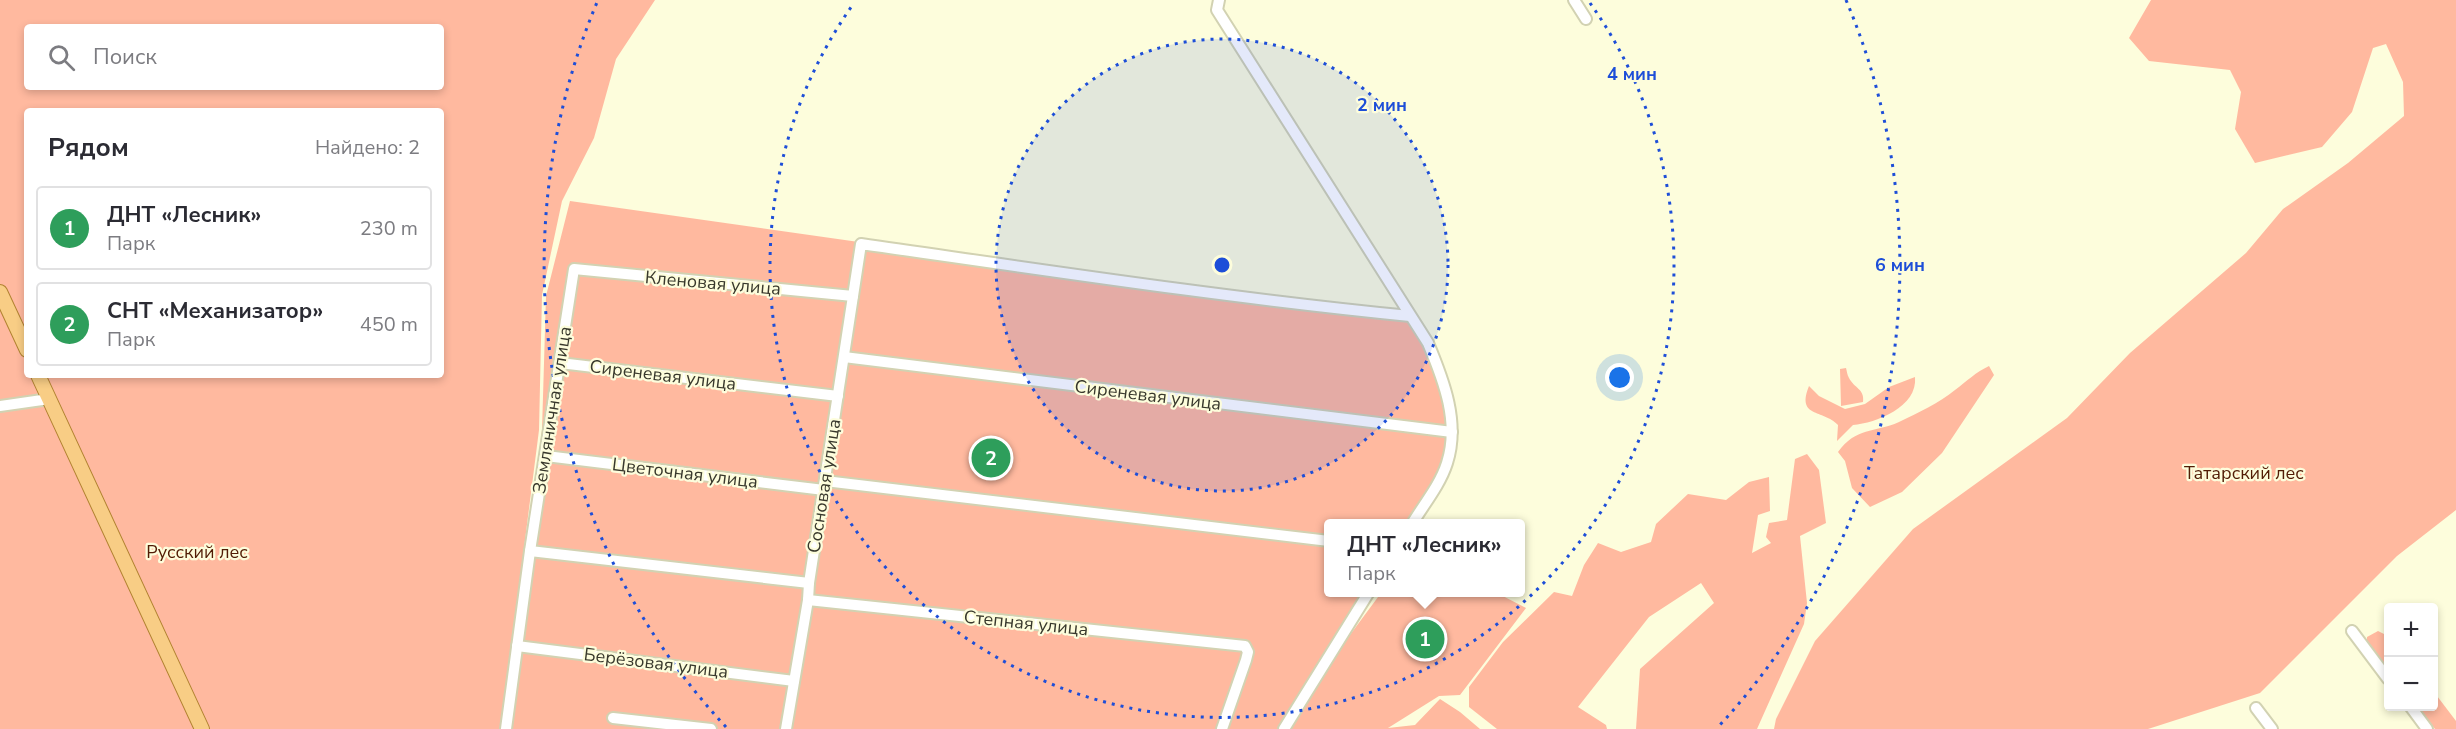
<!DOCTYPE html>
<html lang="ru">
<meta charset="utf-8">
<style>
body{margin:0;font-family:"Nunito Sans",sans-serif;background:#f2f2f3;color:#2b2b33}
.controls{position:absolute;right:18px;bottom:18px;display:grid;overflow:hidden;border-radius:6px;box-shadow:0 3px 9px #0003}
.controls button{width:54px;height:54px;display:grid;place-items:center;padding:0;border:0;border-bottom:2px solid #e1e1e2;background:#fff;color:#2b2b33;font:30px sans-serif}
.you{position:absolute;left:1620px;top:378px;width:21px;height:21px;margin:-15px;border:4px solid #fff;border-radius:50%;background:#1a73e8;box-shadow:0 0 0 9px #1a73e833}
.badge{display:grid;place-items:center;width:39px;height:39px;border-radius:50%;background:#3a47ba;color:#fff;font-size:20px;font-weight:700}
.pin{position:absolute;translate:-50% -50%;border:3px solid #fff;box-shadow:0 2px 6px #0006}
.popup{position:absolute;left:1324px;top:519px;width:201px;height:78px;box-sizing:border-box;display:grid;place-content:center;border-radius:6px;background:#fff;filter:drop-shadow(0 2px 4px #0005);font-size:20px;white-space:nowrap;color:#7c7c81}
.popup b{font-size:22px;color:#2b2b33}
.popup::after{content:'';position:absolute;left:50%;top:100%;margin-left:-12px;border:12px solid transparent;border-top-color:#fff}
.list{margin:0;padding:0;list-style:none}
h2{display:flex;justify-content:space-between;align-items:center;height:78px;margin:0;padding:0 24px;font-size:26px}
h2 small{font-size:20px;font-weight:400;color:#7c7c81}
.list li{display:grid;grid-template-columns:39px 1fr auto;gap:18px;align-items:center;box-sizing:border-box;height:84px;margin:0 12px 12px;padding:0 12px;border:2px solid #e1e1e2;border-radius:6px}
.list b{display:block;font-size:22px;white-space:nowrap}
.list p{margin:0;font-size:20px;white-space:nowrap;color:#7c7c81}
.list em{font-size:20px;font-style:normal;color:#7c7c81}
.icon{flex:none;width:33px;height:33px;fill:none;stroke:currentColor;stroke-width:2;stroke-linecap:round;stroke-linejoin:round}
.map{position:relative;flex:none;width:2456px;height:729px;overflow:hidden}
.search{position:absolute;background:#fff;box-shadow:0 3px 9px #0003;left:24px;top:24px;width:420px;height:66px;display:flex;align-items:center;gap:15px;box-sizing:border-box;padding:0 21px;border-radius:6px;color:#7c7c81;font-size:22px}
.panel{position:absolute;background:#fff;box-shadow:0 3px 9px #0003;left:24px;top:108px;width:420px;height:270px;border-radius:6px}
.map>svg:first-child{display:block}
</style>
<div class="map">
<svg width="2456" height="729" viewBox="0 0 2456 729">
<rect width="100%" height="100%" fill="#fdfddc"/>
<!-- green -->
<g fill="#ffb99f" fill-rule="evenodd">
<path d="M0 0H655L616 59 594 138 562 201 542 295 539 430 501 729H0ZM27 27H441V87H27ZM27 111H441V375H27Z"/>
<polygon points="2151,0 2456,0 2456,510 2397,556 2260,693 2148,729 1774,729 1776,719 1815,641 1913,529 2067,418 2130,353 2246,253 2283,209 2348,163 2404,116 2403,82 2386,44 2373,48 2352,112 2322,147 2255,163 2235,129 2241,92 2230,70 2149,61 2129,38"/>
<polygon points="570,201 1408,320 1432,353 1448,413 1448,444 1439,473 1408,523 1329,524 1329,592 1363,593 1279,729 504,729 542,430 546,296"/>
<path d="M1989 366 1994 375 1942 453 1902 492 1870 507 1852 488 1845 461 1838 452C1856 427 1874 433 1899 422 1918 413 1939 403 1955 390 1967 381 1976 372 1989 366Z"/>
<path d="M1846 368C1847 371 1847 375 1849 378 1854 388 1865 389 1863 402L1841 406 1840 369Z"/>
<path d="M1915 377C1918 407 1876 423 1853 425L1837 441 1838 425C1823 409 1796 418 1809 386L1819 396 1845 409 1865 404 1889 387Z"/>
<polygon points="1807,454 1819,470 1826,523 1800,536 1807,603 1804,624 1757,729 1636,729 1640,669 1714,603 1701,583 1649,617 1578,707 1606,725 1607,729 1497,729 1469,707 1469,687 1503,642 1554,592 1572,596 1584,565 1598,543 1621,552 1651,542 1656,524 1688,494 1726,500 1749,482 1769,477 1770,511 1758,515 1752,553 1771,543 1766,537 1769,523 1787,520 1795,459"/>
<polygon points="1381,593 1497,593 1526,608 1460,695 1439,696 1388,728 1415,725 1440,699 1460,712 1480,729 1290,729 1324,670"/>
<polygon points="2378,631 2388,636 2388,672 2367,646 2367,637"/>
<polygon points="2434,692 2456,721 2456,729 2435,729 2417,707 2434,706"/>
</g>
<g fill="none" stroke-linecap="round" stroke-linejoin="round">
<defs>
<g id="minor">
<path d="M1219 0 1217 10 1428 343C1444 381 1460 423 1447 463 1440 485 1424 504 1412 524"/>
<polyline points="1574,0 1586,19"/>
<polyline points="844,357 1452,432"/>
<polyline points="560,363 838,396"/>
<polyline points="0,406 49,399"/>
<polyline points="546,456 824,490"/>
<polyline points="825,481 1329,541"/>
<polyline points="530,551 809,583"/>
<polyline points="808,600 1245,646 1248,652 1246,660 1222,729"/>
<polyline points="2352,631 2388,679"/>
<polyline points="517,646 794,681"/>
<polyline points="2410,706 2427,729"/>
<polyline points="2256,708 2272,729"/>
<polyline points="613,718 711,729"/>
<polyline points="506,729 530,551 574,269 853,296"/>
<path d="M786 729 808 600 809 583 861 244C1044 270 1227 298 1410 316"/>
<polyline points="1284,729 1369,592"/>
</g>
<g id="major">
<polyline points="0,292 27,350"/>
<polyline points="38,375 202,729"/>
</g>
</defs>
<!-- minor casing -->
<use href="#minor" stroke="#d2d2b2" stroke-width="14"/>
<!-- major casing -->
<use href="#major" stroke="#b28331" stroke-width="16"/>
<!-- minor -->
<use href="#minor" stroke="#fff" stroke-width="10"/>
<!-- major -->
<use href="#major" stroke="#f8cd85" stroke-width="14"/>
</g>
<!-- distance rings -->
<circle cx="1222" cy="265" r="226" fill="#1d4ed8" fill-opacity=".12"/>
<g fill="none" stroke="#1d4ed8" stroke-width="3" stroke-dasharray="3 6">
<circle cx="1222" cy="265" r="226"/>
<path d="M1590 3A452 452 0 1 1 854 3"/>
<path d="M726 727A678 678 0 0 1 598 0M1846 0A678 678 0 0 1 1718 727"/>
</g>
<g text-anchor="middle" stroke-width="4.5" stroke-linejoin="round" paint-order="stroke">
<!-- street labels -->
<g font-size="18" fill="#38382c" stroke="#fdfddc">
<text transform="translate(713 283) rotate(5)" y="6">Кленовая улица</text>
<text transform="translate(663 375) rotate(7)" y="6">Сиреневая улица</text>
<text transform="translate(1148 395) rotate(7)" y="6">Сиреневая улица</text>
<text transform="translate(552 410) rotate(-81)" y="6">Земляничная улица</text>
<text transform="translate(685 473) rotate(7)" y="6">Цветочная улица</text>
<text transform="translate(824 486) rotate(-81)" y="6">Сосновая улица</text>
<text transform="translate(1026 623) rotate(6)" y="6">Степная улица</text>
<text transform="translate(656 663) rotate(7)" y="6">Берёзовая улица</text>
</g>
<!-- park labels -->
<g font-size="18" fill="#521c05" stroke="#fdfddc">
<text x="2244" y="479">Татарский лес</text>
<text x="197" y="558">Русский лес</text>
</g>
</g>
<circle cx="1222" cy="265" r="9" fill="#1d4ed8" stroke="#fdfddc" stroke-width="3"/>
<g font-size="18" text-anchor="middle" font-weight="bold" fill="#1d4ed8" stroke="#fdfddc" stroke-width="4.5" stroke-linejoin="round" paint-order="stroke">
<text x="1632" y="80">4 мин</text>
<text x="1382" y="111">2 мин</text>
<text x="1900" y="271">6 мин</text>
</g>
</svg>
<div class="controls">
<button>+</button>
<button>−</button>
</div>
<div class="you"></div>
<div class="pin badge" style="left:1425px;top:639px;background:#2e9e5b">1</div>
<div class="popup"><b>ДНТ «Лесник»</b>Парк</div>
<div class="pin badge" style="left:991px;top:458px;background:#2e9e5b">2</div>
<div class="search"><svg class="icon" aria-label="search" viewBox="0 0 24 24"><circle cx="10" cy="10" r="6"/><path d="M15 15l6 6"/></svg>Поиск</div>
<section class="panel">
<h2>Рядом<small>Найдено: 2</small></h2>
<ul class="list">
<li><span class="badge" style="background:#2e9e5b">1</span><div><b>ДНТ «Лесник»</b><p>Парк</p></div><em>230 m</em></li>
<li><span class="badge" style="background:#2e9e5b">2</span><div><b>СНТ «Механизатор»</b><p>Парк</p></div><em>450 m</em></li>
</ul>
</section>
</div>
